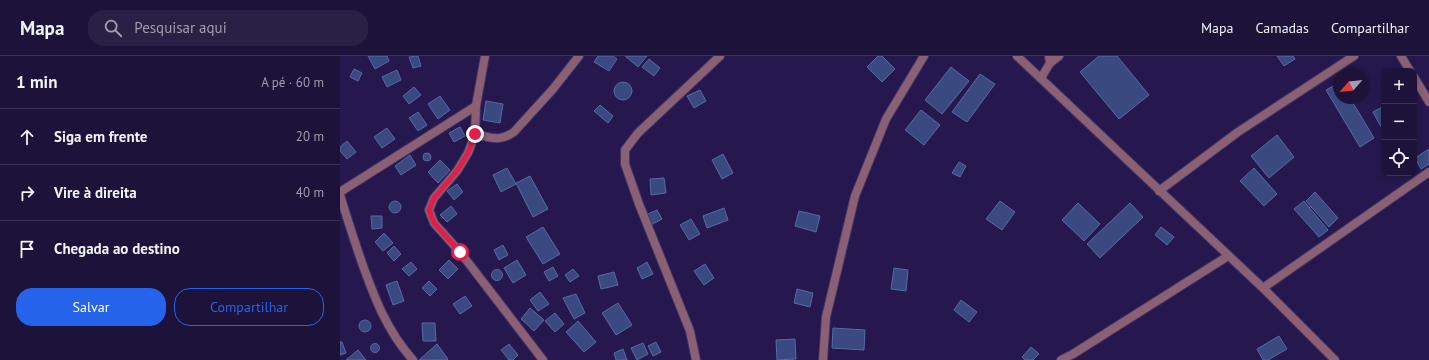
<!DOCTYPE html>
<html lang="pt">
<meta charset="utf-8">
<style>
body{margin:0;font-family:"PT Sans",sans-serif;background:#292045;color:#f1f3f6}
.controls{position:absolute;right:12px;top:12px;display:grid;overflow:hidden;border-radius:8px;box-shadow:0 2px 6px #0003}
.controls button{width:36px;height:36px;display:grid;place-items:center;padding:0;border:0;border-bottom:1px solid #3a3254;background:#1c123a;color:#f1f3f6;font:20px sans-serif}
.compass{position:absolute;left:993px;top:12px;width:36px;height:36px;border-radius:50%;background:#1c123a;box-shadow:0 2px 6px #0003;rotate:242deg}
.stop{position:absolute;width:12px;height:12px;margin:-9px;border:3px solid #e11d48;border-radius:50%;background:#fff}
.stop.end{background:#e11d48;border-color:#fff;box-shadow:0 1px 4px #0008}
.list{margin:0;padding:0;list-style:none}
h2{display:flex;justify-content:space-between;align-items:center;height:52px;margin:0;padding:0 16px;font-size:17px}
h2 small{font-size:13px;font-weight:400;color:#a09eaf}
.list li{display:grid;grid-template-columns:26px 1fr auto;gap:12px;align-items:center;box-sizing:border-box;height:56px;padding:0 16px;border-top:1px solid #3a3254}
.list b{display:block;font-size:15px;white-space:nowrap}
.list em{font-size:13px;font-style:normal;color:#a09eaf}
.actions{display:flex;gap:8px;padding:12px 16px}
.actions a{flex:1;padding:9px 0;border:1px solid #2563eb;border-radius:16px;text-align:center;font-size:14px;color:#2563eb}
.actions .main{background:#2563eb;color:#fff}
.icon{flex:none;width:22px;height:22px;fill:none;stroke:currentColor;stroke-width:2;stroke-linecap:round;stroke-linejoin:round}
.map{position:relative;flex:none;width:1089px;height:304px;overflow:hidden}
header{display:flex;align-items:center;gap:24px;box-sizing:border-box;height:56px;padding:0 20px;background:#1c123a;border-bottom:1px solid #3a3254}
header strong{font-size:19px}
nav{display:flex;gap:22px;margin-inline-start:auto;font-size:14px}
.search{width:280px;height:36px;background:#292045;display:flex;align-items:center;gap:10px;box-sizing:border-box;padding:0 14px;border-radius:16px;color:#a09eaf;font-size:15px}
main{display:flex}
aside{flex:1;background:#1c123a}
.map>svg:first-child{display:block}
</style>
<header>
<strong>Mapa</strong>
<div class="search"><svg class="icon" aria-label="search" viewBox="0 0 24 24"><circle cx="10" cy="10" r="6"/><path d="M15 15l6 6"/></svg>Pesquisar aqui</div>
<nav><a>Mapa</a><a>Camadas</a><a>Compartilhar</a></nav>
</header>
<main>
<aside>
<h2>1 min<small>A pé · 60 m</small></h2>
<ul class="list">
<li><svg class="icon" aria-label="ahead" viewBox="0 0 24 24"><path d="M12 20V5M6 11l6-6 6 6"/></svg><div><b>Siga em frente</b></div><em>20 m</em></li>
<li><svg class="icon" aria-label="right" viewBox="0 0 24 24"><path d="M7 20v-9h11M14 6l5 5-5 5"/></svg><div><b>Vire à direita</b></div><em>40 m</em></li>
<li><svg class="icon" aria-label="arrive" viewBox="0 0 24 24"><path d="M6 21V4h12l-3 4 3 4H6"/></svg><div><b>Chegada ao destino</b></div></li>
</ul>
<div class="actions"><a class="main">Salvar</a><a>Compartilhar</a></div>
</aside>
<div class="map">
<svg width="1089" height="304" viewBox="0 0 1089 304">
<rect width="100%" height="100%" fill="#26184e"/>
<!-- building -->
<g fill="#3a4a81" stroke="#5769a3">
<polygon points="28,0 47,0 49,5 35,13"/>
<polygon points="78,0 81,10 73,12 69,1"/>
<polygon points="258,0 273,0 277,3 269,15 254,6"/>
<polygon points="285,0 307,0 298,11"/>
<polygon points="538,0 542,0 555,13 542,26 527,11"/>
<polygon points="759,0 777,0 809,39 779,63 740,16"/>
<polygon points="937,0 953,0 955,3 944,10"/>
<polygon points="309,3 320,12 314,20 302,11"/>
<polygon points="611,11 629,25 602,58 585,44"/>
<polygon points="14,13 22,17 18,25 10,21"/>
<polygon points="57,14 61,24 47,31 42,21"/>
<polygon points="640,18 655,28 627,66 612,56"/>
<circle cx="283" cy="35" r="9"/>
<polygon points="999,27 999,42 1010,42 1034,82 1020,91 986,34"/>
<polygon points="74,31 81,39 69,48 63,40"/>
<polygon points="360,34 366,45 354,52 347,40"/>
<polygon points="100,40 110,54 98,63 88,48"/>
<polygon points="146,45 163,48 160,67 143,64"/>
<polygon points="260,49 273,60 268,67 254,55"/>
<polygon points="1044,50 1044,69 1041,71 1033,56"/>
<polygon points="581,54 600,69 584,89 565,74"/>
<polygon points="78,56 87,69 78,75 69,62"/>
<polygon points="120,71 125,80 114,86 109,77"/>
<polygon points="47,72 55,83 42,92 34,81"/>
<polygon points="937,79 954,101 929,122 911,100"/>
<polygon points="7,85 16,96 7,103 0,95 0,91"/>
<polygon points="1089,93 1089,108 1081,113 1075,102"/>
<circle cx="87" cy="101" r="4"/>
<polygon points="383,98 393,117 382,123 372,104"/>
<polygon points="70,99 76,109 61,119 55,110"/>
<polygon points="100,104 110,114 98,127 88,116"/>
<polygon points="619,106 626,110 620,121 612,117"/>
<polygon points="167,112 176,128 161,136 153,119"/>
<polygon points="914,112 937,138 924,150 900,125"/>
<polygon points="190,120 208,153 193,161 176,127"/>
<polygon points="324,122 326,137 311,139 310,123"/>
<polygon points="117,128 123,136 114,144 107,135"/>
<polygon points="975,136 998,162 989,171 966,145"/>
<polygon points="660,145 675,156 662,174 646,163"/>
<polygon points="964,145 988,174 979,181 954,153"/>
<circle cx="55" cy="151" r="6"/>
<polygon points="738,147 760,168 744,185 722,164"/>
<polygon points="790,147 803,161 760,202 747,188"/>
<polygon points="111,150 117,158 107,166 100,159"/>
<polygon points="384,152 388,164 367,172 363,160"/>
<polygon points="317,154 322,163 311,169 306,159"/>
<polygon points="459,155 480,160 476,176 455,170"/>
<polygon points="31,160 42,160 42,172 32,173"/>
<polygon points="351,163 360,178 349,184 340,169"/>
<polygon points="203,171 220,198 203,208 186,181"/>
<polygon points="821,171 834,181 827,189 815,179"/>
<polygon points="44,177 53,187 43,195 35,186"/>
<polygon points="163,189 168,199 159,204 154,194"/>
<polygon points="54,190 61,198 54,205 47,197"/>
<polygon points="109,204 118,213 108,223 99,214"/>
<polygon points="177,204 186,219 173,227 164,212"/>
<polygon points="71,206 77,213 69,220 62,213"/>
<polygon points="307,206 313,218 302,223 297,212"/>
<polygon points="365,208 374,222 364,229 354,215"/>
<polygon points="213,211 218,220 209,225 204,216"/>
<polygon points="554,212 568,214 566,235 551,233"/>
<polygon points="233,213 239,220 230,226 225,219"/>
<circle cx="157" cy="219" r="5.5"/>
<polygon points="274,216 278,229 261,233 258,220"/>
<polygon points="57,225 64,245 53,249 46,229"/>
<polygon points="89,225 97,233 90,240 82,232"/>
<polygon points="457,233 473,237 470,251 454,247"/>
<polygon points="200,236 209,248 198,255 190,244"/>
<polygon points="236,238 245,257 234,263 223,242"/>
<polygon points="125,240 132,250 120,258 113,248"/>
<polygon points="621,244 637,256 629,266 614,254"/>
<polygon points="278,247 292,269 276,279 262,257"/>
<polygon points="190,252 204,264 194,275 181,263"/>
<polygon points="215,257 224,268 215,276 205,265"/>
<circle cx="25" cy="270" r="6"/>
<polygon points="238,265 256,286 244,296 226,276"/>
<polygon points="82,267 95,267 96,285 83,285"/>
<polygon points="493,272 525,274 524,294 492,292"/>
<polygon points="939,280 947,293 928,304 923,304 917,293"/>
<polygon points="455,283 456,303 437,304 436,284"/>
<polygon points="0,286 2,286 6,297 0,299"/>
<polygon points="316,286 321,296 313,300 308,290"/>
<polygon points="303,287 308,298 297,304 291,292"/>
<circle cx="35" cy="292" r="4.5"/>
<polygon points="97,288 108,303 107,304 79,304"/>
<polygon points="169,288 178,299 173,304 169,304 161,294"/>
<polygon points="691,291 699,298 693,304 685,304 682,301"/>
<polygon points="283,293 287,304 276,304 274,297"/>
<polygon points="18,294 26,304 6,304"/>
</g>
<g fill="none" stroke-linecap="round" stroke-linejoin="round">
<defs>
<g id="street">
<polyline points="145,0 136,50 135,78 128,97 117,115 94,142 89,154 94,167 120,196 203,304"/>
<polyline points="677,0 923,232 995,304"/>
<polyline points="1061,0 1070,15"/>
<polyline points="710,7 719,0"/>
<polyline points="1074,21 1089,46"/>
<polyline points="701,22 710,7 709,0"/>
<path d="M135 78C152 82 159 86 174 76L213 33 239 0"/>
<polyline points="819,135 898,76 1014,0"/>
<polyline points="0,136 136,50"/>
<path d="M0 139C7 162 14 184 22 207 35 243 47 275 73 304"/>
<polyline points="923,232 1089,116"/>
<polyline points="356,304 350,275 299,148 285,108 285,94 298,77 380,0"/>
<polyline points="483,304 486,261 515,140 546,63 584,0"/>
<polyline points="721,304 733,298 888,200"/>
</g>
</defs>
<!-- street casing -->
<use href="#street" stroke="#413566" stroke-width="10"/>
<!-- street -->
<use href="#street" stroke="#8b6074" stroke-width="8"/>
</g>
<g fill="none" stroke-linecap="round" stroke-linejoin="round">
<!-- route -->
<polyline stroke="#e11d48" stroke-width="5" points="120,196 94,167 89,154 94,142 117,115 128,97 135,78"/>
</g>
</svg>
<div class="controls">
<button>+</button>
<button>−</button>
<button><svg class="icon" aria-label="locate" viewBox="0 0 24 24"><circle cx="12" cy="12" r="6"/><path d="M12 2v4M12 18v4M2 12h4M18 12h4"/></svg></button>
</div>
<svg class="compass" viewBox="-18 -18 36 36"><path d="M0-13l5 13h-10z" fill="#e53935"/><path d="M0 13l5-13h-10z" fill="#a09eaf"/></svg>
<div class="stop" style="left:120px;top:196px"></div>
<div class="stop end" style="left:135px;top:78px"></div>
</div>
</main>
